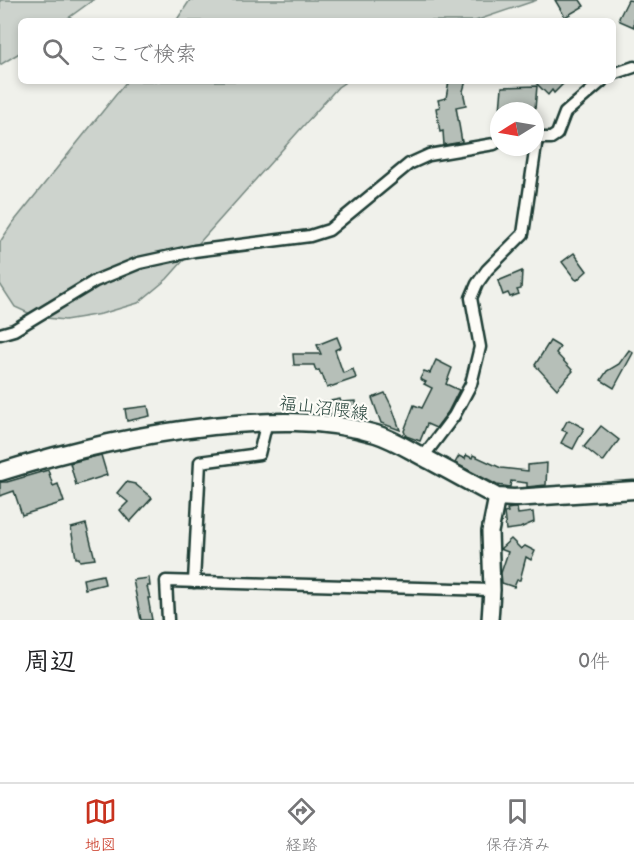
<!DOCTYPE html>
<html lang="ja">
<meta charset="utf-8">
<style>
body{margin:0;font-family:"Balsamiq Sans","Klee One",sans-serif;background:#f6f6f6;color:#202124}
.compass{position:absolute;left:490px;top:102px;width:54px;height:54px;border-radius:50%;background:#fff;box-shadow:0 3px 9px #0003;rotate:259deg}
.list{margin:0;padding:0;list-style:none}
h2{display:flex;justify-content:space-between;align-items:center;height:78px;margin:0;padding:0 24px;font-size:26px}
h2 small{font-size:20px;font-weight:400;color:#757577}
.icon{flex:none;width:33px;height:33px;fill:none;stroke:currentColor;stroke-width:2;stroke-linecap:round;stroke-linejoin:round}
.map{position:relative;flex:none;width:634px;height:620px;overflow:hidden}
.search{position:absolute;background:#fff;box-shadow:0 3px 9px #0003;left:18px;right:18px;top:18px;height:66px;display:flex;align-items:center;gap:15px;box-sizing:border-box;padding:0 21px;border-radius:9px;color:#757577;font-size:22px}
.sheet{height:162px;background:#fff}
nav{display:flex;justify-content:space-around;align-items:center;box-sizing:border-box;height:84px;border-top:2px solid #e0e0e0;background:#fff;font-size:16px;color:#757577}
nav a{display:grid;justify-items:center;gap:3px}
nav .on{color:#c8321e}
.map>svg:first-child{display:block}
</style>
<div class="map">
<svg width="634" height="620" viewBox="0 0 634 620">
<rect width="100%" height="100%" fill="#f0f1eb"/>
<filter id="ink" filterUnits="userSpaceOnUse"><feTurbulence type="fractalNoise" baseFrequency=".0167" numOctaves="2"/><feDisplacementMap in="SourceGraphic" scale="12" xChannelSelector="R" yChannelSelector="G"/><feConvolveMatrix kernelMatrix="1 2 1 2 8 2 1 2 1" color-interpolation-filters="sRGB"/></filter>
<g filter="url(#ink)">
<!-- green -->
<g fill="#cdd3cd" stroke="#768880" stroke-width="1.5">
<polygon points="0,0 93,0 64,21 21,21 21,52 0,65"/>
<polygon points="190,0 537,0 475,21 176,21"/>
<polygon points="127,81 347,81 338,87 167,279 138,303 101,314 65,320 37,317 15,307 0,284 0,242 12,224"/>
</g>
<!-- building -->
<g fill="#b6bfb8" stroke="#1f3d34" stroke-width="1.5">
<polygon points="555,0 580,0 584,6 565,17"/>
<polygon points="628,0 634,1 634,27 620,21 619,18"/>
<polygon points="449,81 466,81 463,91 466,105 456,107 462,142 444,145 443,131 440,132 436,108 440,107 438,100 446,98"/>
<polygon points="534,81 566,81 554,93 552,90 548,95"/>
<polygon points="537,86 535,109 531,109 531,111 500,111 502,87"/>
<polygon points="574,253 587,271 577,280 575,279 562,262"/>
<polygon points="522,271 521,289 517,290 519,294 510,297 508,293 503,295 498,281"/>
<polygon points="337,337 341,347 335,350 343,373 353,369 356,378 327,388 322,374 321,375 319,370 316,371 314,365 294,365 293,354 321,354 317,345"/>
<polygon points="550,341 560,347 556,353 573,371 557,389 535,365"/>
<polygon points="629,350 633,353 614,388 601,380 607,371 619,364"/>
<polygon points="436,360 452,368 446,384 459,390 448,412 436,428 427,424 420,441 406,436 404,431 414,405 422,408 432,388 424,384 426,382 420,379 424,371 430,373"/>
<polygon points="385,393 392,407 400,430 381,423 372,398"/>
<polygon points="340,399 341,402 356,401 357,418 321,413 319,403"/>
<polygon points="148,406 150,416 127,421 125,409"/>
<polygon points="569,420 584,428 573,449 561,443 567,432 562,430 567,421"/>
<polygon points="601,426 619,440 603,462 584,447"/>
<polygon points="101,455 107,475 76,485 70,463"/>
<polygon points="466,455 472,458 473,455 501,468 528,471 528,465 547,463 546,485 527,487 527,483 511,481 510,487 497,485 455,463 459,456 465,459"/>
<polygon points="48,470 53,486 58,484 64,502 22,515 14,491 0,496 0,482 7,482"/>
<polygon points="126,482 135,484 152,498 130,522 120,510 128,502 117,493"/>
<polygon points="513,508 517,508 518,514 533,512 534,522 520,528 506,530 504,513 508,512 507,509"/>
<polygon points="86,524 95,559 80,561 79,558 76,558 71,528"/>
<polygon points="511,539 521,549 525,546 535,551 531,560 526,557 520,580 517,580 514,587 502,583 501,573 508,552 500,549"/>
<polygon points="103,575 105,584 85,589 83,579"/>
<polygon points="149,578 150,586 147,586 150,598 148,598 152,620 141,620 133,580"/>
</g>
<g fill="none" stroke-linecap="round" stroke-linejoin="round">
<defs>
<g id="minor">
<polyline points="613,74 634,67"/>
<polyline points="535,138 551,138 557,134 565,113 602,81"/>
<polyline points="0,334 14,330 95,281 139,263 194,251 310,236 329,230 409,164 429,155 494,144 499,141"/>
<polyline points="423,457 454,416 471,384 480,347 471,298 477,284 487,270 523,234 537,138"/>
<polyline points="194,582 200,462 259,454 267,421"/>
<polyline points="168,620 166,581 492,590"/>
</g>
<polyline id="secondary" points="490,620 492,590 490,532 497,497"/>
<path id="primary" d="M0 472C70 450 140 434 213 426 268 421 322 418 376 434 395 440 411 451 429 460 451 472 474 485 497 497L514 498 634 490"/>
</defs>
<!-- minor casing -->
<use href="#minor" stroke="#1f3d34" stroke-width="15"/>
<!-- secondary casing -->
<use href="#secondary" stroke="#1f3d34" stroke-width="20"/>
<!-- primary casing -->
<use href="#primary" stroke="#1f3d34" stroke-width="21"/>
<!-- minor -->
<use href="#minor" stroke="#fdfcf7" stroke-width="10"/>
<!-- secondary -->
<use href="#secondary" stroke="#fdfcf7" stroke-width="15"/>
<!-- primary -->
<use href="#primary" stroke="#fdfcf7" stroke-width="16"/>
</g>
</g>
<g text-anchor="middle" stroke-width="4.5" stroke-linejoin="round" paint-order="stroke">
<!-- street labels -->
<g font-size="18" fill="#1f3d34" stroke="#fdfcf7">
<text transform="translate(324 408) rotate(7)" y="6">福山沼隈線</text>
</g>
</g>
</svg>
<svg class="compass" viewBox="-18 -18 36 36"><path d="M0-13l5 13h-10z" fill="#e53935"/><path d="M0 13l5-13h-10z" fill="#757577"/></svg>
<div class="search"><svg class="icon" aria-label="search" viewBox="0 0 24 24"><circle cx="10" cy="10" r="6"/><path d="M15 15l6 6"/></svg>ここで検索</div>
</div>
<section class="sheet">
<h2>周辺<small>0件</small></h2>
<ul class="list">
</ul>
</section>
<nav>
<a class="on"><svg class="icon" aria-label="map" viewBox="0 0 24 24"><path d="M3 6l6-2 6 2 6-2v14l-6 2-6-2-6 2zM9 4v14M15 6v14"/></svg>地図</a>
<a><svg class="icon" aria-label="directions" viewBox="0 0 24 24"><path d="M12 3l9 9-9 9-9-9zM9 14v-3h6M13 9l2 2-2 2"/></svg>経路</a>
<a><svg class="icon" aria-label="saved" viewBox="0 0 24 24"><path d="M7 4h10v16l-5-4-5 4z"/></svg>保存済み</a>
</nav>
